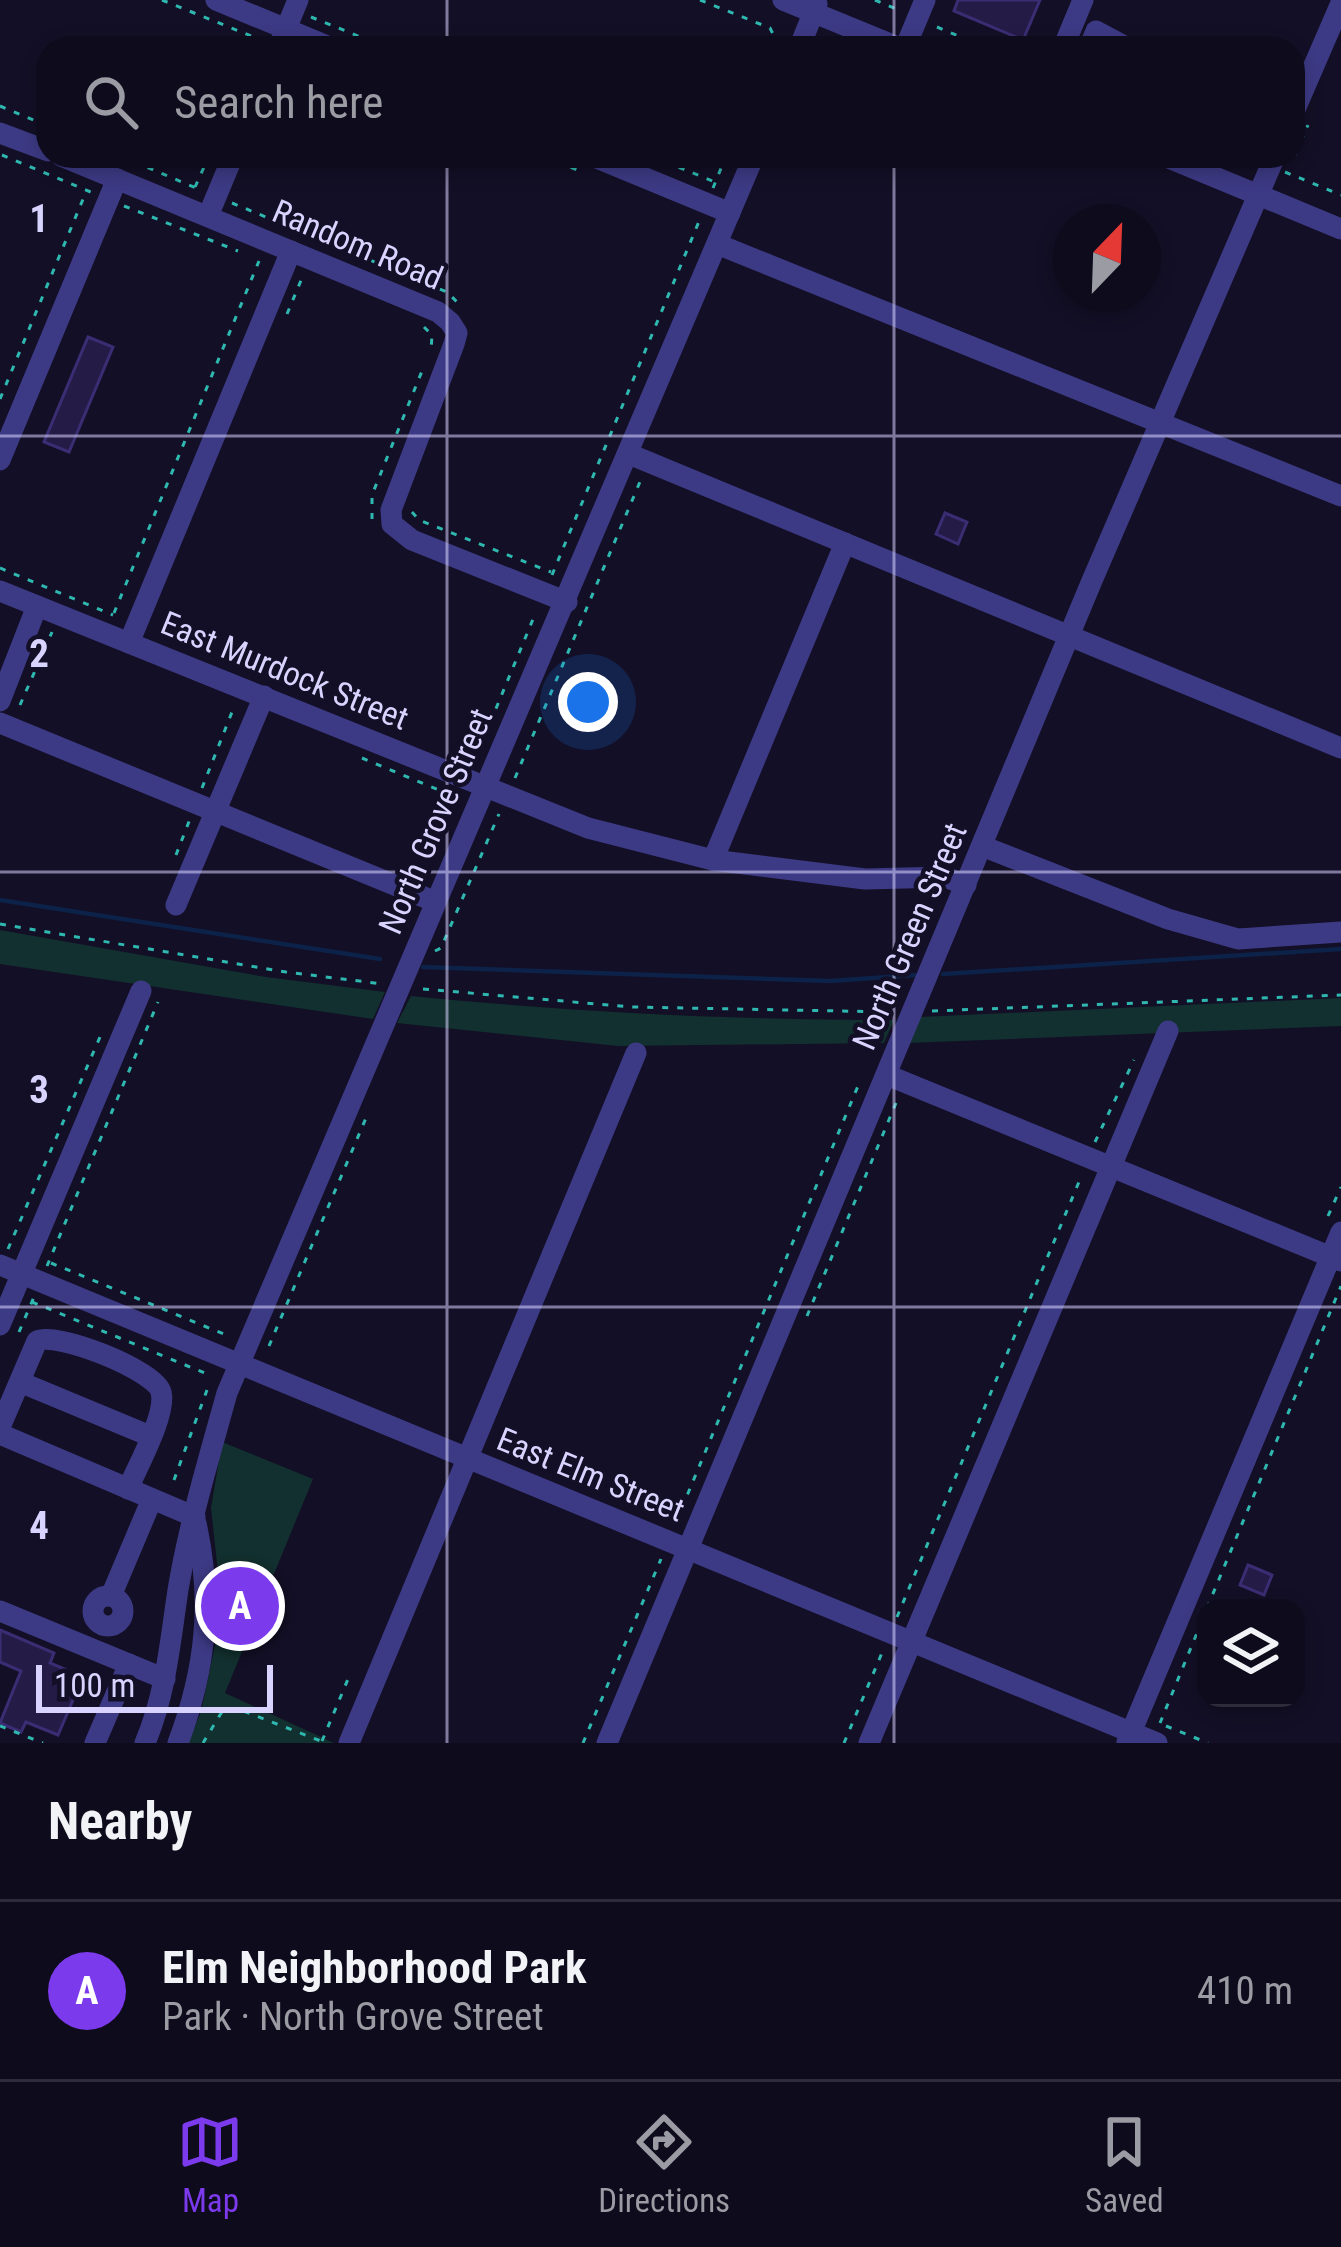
<!DOCTYPE html>
<meta charset="utf-8">
<style>
body{margin:0;font-family:"Roboto Condensed",sans-serif;background:#1c1929;color:#f1f3f6}
.controls{position:absolute;right:36px;bottom:36px;display:grid;overflow:hidden;border-radius:24px;box-shadow:0 6px 18px #0003}
.controls button{width:108px;height:108px;display:grid;place-items:center;padding:0;border:0;border-bottom:3px solid #2e2b3b;background:#0e0b1c;color:#f1f3f6;font:60px sans-serif}
.compass{position:absolute;left:1053px;top:204px;width:108px;height:108px;border-radius:50%;background:#0e0b1c;box-shadow:0 6px 18px #0003;rotate:23deg}
.scale{position:absolute;left:36px;bottom:30px;width:237px;box-sizing:border-box;padding-left:12px;border:6px solid #d9d4ff;border-top:0;font-size:33px;line-height:42px;white-space:nowrap;color:#d9d4ff;-webkit-text-stroke:9px #130f26;paint-order:stroke}
.you{position:absolute;left:588px;top:702px;width:42px;height:42px;margin:-30px;border:9px solid #fff;border-radius:50%;background:#1a73e8;box-shadow:0 0 0 18px #1a73e833}
.badge{display:grid;place-items:center;width:78px;height:78px;border-radius:50%;background:#7c3aed;color:#fff;font-size:39px;font-weight:700}
.pin{position:absolute;translate:-50% -50%;border:6px solid #fff;box-shadow:0 3px 12px #0006}
.list{margin:0;padding:0;list-style:none}
h2{display:flex;justify-content:space-between;align-items:center;height:156px;margin:0;padding:0 48px;font-size:51px}
h2 small{font-size:39px;font-weight:400;color:#9b9ba3}
.list li{display:grid;grid-template-columns:78px 1fr auto;gap:36px;align-items:center;box-sizing:border-box;height:180px;padding:0 48px;border-top:3px solid #2e2b3b}
.list b{display:block;font-size:45px;white-space:nowrap}
.list p{margin:0;font-size:39px;white-space:nowrap;color:#9b9ba3}
.list em{font-size:39px;font-style:normal;color:#9b9ba3}
.icon{flex:none;width:66px;height:66px;fill:none;stroke:currentColor;stroke-width:2;stroke-linecap:round;stroke-linejoin:round}
.map{position:relative;flex:none;width:1341px;height:1743px;overflow:hidden}
.search{position:absolute;background:#0e0b1c;box-shadow:0 6px 18px #0003;left:36px;right:36px;top:36px;height:132px;display:flex;align-items:center;gap:30px;box-sizing:border-box;padding:0 42px;border-radius:36px;color:#9b9ba3;font-size:45px}
.sheet{height:336px;background:#0e0b1c}
nav{display:flex;justify-content:space-around;align-items:center;box-sizing:border-box;height:168px;border-top:3px solid #2e2b3b;background:#0e0b1c;font-size:33px;color:#9b9ba3}
nav a{display:grid;justify-items:center;gap:6px}
nav .on{color:#7c3aed}
.map>svg:first-child{display:block}
</style>
<div class="map">
<svg width="1341" height="1743" viewBox="0 0 1341 1743">
<rect width="100%" height="100%" fill="#130f26"/>
<!-- green -->
<g fill="#12302f">
<polygon points="0,930 266,977 385,992 373,1019 0,964"/>
<path d="M411 996C572 1012 732 1020 894 1020L884 1043 618 1046 397 1023Z"/>
<polygon points="1341,998 1341,1026 908,1043 920,1017"/>
<polygon points="222,1442 313,1479 225,1693 334,1743 188,1743 201,1712 218,1631 219,1582 211,1508"/>
</g>
<g fill="none" stroke-linecap="round" stroke-linejoin="round">
<!-- stream -->
<g stroke="#0c2248" stroke-width="4.5">
<polyline points="0,900 380,959"/>
<polyline points="423,967 831,981 915,975"/>
<polyline points="943,974 1341,949"/>
</g>
</g>
<!-- building -->
<g fill="#241b47" stroke="#3b2d73" stroke-width="3">
<polygon points="958,0 1040,0 1023,40 954,11"/>
<polygon points="88,337 113,347 69,452 44,442"/>
<polygon points="945,513 967,522 958,544 936,534"/>
<polygon points="1248,1565 1272,1575 1264,1595 1240,1585"/>
<polygon points="0,1630 54,1653 50,1663 67,1670 60,1686 76,1693 58,1735 26,1722 21,1732 0,1723 21,1671 0,1662"/>
</g>
<g fill="none" stroke-linecap="round" stroke-linejoin="round">
<!-- path -->
<g stroke="#2fb8b0" stroke-width="3" stroke-dasharray="6 9" stroke-linecap="butt">
<polyline points="162,0 261,40"/>
<polyline points="700,0 770,28 775,38 771,48"/>
<polyline points="875,0 901,11"/>
<polyline points="311,17 388,48"/>
<polyline points="937,27 987,48"/>
<polyline points="0,106 48,126"/>
<polyline points="2,155 93,193"/>
<polyline points="1295,155 1308,125"/>
<polyline points="120,156 201,190"/>
<polyline points="543,156 582,172"/>
<polyline points="651,156 715,182"/>
<polyline points="1285,172 1341,195"/>
<polyline points="195,187 209,156"/>
<polyline points="713,188 726,156"/>
<polyline points="232,203 447,292 458,303"/>
<polyline points="124,206 238,251"/>
<polyline points="287,314 302,278"/>
<polyline points="424,327 432,335 431,351"/>
<polyline points="0,399 86,192"/>
<polyline points="412,512 419,520 551,572"/>
<polyline points="372,519 372,495 422,371"/>
<polyline points="0,568 113,615"/>
<polyline points="552,575 700,219"/>
<polyline points="114,613 259,261"/>
<polyline points="20,705 52,632"/>
<polyline points="362,758 458,798"/>
<polyline points="473,764 536,612"/>
<polyline points="515,778 642,477"/>
<polyline points="202,788 234,707"/>
<polyline points="176,855 190,819"/>
<polyline points="0,924 286,972 383,984"/>
<polyline points="435,951 441,948 499,814"/>
<polyline points="423,989 632,1007 892,1012"/>
<polyline points="932,1011 1341,995"/>
<polyline points="1095,1142 1134,1060"/>
<polyline points="1328,1216 1341,1187"/>
<polyline points="8,1249 100,1037"/>
<polyline points="51,1263 231,1337"/>
<polyline points="47,1266 158,1002"/>
<polyline points="32,1302 212,1376"/>
<polyline points="807,1316 896,1103"/>
<polyline points="19,1332 34,1297"/>
<polyline points="269,1346 366,1118"/>
<polyline points="174,1480 207,1390"/>
<polyline points="676,1522 858,1086"/>
<polyline points="1207,1608 1341,1286"/>
<polyline points="897,1617 1081,1177"/>
<polyline points="1160,1723 1206,1611"/>
<polyline points="0,1726 43,1743"/>
<polyline points="1166,1726 1208,1743"/>
<polyline points="322,1741 351,1672"/>
<polyline points="203,1743 223,1710 238,1709 326,1743"/>
<polyline points="583,1743 661,1559"/>
<polyline points="844,1743 884,1648"/>
</g>
<!-- minor -->
<g stroke="#3d3a85" stroke-width="21">
<polyline points="216,0 332,48"/>
<polyline points="783,0 900,48"/>
<polyline points="278,48 298,0"/>
<polyline points="799,48 817,4"/>
<polyline points="905,48 925,0"/>
<polyline points="1063,48 1083,0"/>
<polyline points="1089,48 1096,31 1128,48"/>
<polyline points="1293,114 1341,3"/>
<polyline points="0,133 48,151"/>
<polyline points="61,156 438,312 450,322 457,333 454,344 391,510 392,524 412,540 567,602"/>
<polyline points="592,156 730,213"/>
<polyline points="1164,156 1341,229"/>
<polyline points="208,216 233,156"/>
<polyline points="717,244 1341,496"/>
<polyline points="629,454 1341,748"/>
<polyline points="0,460 117,179"/>
<polyline points="0,591 588,828 713,860 865,879 945,877 966,885"/>
<polyline points="129,643 291,251"/>
<polyline points="0,701 37,606"/>
<polyline points="0,723 436,902"/>
<polyline points="982,846 1168,919 1238,939 1341,932"/>
<polyline points="713,860 845,543"/>
<polyline points="176,905 264,696"/>
<polyline points="887,1075 1341,1261"/>
<polyline points="0,1265 1157,1743"/>
<polyline points="0,1325 141,991"/>
<polyline points="20,1382 150,1436"/>
<path d="M0 1427 37 1341C56 1331 155 1370 161 1392 167 1414 137 1467 128 1489"/>
<polyline points="0,1434 195,1517"/>
<polyline points="111,1596 152,1499"/>
<circle cx="108" cy="1611" r="15"/>
<polyline points="0,1611 165,1679"/>
<polyline points="1127,1742 1341,1232"/>
<polyline points="95,1743 129,1664"/>
<path d="M145 1743C166 1693 170 1643 178 1590 189 1524 209 1458 227 1393L754 156"/>
<path d="M178 1743C206 1669 213 1601 196 1523"/>
<polyline points="349,1743 636,1053"/>
<polyline points="607,1743 1091,583 1275,156"/>
<polyline points="869,1743 1168,1031"/>
</g>
</g>
<!-- grid -->
<path fill="none" stroke="#d9d4ff" stroke-width="3" stroke-opacity="0.55" d="M447 0V48M894 0V48M447 156V1743M894 156V1743M0 436H1341M0 872H1341M0 1307H1341"/>
<g text-anchor="middle" stroke-width="9" stroke-linejoin="round" paint-order="stroke">
<!-- street labels -->
<g font-size="33" fill="#d9d4ff" stroke="#130f26">
<text transform="translate(358 244) rotate(23)" y="12">Random Road</text>
<text transform="translate(285 670) rotate(22)" y="12">East Murdock Street</text>
<text transform="translate(435 821) rotate(-67)" y="12">North Grove Street</text>
<text transform="translate(909 936) rotate(-67)" y="12">North Green Street</text>
<text transform="translate(591 1474) rotate(22)" y="12">East Elm Street</text>
</g>
</g>
<g font-size="39" text-anchor="middle" font-weight="bold" fill="#d9d4ff" stroke="#130f26" stroke-width="9" stroke-linejoin="round" paint-order="stroke">
<text x="39" y="232">1</text>
<text x="39" y="667">2</text>
<text x="39" y="1103">3</text>
<text x="39" y="1539">4</text>
</g>
</svg>
<div class="controls">
<button><svg class="icon" aria-label="layers" viewBox="0 0 24 24"><path d="M12 4l9 5-9 5-9-5zM3 14l9 5 9-5"/></svg></button>
</div>
<svg class="compass" viewBox="-18 -18 36 36"><path d="M0-13l5 13h-10z" fill="#e53935"/><path d="M0 13l5-13h-10z" fill="#9b9ba3"/></svg>
<div class="scale">100 m</div>
<div class="you"></div>
<div class="pin badge" style="left:240px;top:1606px">A</div>
<div class="search"><svg class="icon" aria-label="search" viewBox="0 0 24 24"><circle cx="10" cy="10" r="6"/><path d="M15 15l6 6"/></svg>Search here</div>
</div>
<section class="sheet">
<h2>Nearby<small></small></h2>
<ul class="list">
<li><span class="badge">A</span><div><b>Elm Neighborhood Park</b><p>Park · North Grove Street</p></div><em>410 m</em></li>
</ul>
</section>
<nav>
<a class="on"><svg class="icon" aria-label="map" viewBox="0 0 24 24"><path d="M3 6l6-2 6 2 6-2v14l-6 2-6-2-6 2zM9 4v14M15 6v14"/></svg>Map</a>
<a><svg class="icon" aria-label="directions" viewBox="0 0 24 24"><path d="M12 3l9 9-9 9-9-9zM9 14v-3h6M13 9l2 2-2 2"/></svg>Directions</a>
<a><svg class="icon" aria-label="saved" viewBox="0 0 24 24"><path d="M7 4h10v16l-5-4-5 4z"/></svg>Saved</a>
</nav>
